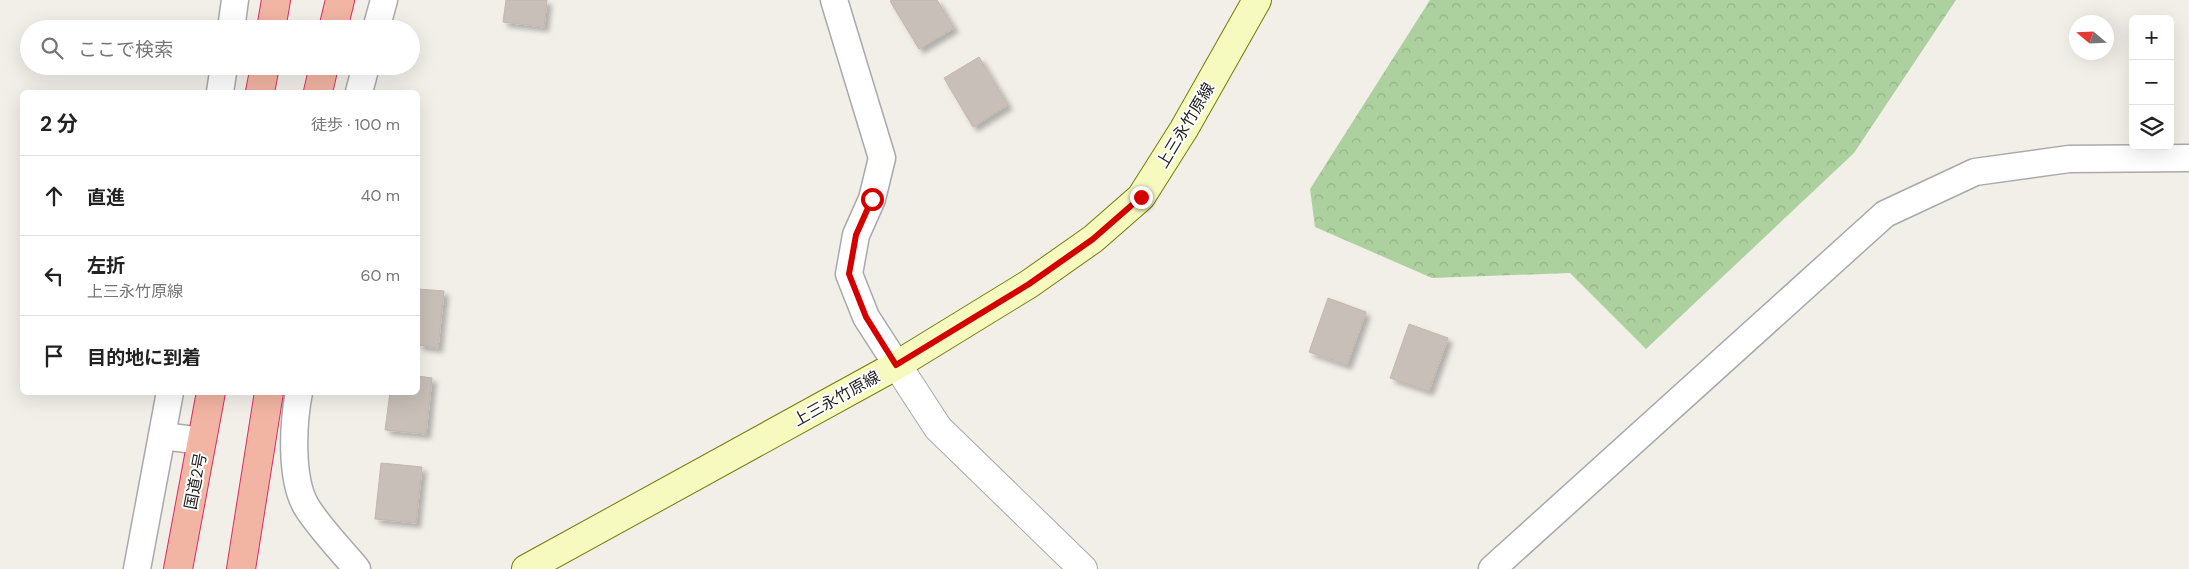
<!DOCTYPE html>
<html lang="ja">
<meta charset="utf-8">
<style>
body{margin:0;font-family:"DM Sans","Noto Sans JP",sans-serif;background:#f6f6f6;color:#222}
.controls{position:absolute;right:15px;top:15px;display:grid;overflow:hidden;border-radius:8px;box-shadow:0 5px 20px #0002}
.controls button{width:45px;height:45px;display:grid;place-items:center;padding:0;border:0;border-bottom:1px solid #e0e0e0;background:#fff;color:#222;font:25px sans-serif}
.compass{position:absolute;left:2069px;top:15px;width:45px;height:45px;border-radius:50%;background:#fff;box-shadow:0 5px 20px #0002;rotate:289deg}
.stop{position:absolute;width:15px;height:15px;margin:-11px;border:4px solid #d40000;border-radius:50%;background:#fff}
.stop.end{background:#d40000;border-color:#fff;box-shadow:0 1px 5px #0008}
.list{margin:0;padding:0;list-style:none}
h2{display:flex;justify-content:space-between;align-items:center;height:65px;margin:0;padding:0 20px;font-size:21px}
h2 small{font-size:16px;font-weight:400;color:#767676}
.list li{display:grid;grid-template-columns:32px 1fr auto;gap:15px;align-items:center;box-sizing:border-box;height:80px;padding:0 20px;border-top:1px solid #e0e0e0}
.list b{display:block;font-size:19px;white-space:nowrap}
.list p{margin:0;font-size:16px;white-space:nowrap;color:#767676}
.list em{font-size:16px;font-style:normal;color:#767676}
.icon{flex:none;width:28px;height:28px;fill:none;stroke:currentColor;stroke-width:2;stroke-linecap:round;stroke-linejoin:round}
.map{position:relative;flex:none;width:2189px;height:569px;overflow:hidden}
.search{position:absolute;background:#fff;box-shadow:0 5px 20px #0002;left:20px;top:20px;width:400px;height:55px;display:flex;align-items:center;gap:12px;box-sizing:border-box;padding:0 18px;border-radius:28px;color:#767676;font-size:19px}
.panel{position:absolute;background:#fff;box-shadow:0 5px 20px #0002;left:20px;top:90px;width:400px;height:305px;border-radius:8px}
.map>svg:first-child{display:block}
</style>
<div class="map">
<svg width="2189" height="569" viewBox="0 0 2189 569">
<defs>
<pattern id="forest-crowns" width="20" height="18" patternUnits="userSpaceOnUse" patternTransform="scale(1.25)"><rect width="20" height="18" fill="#add19e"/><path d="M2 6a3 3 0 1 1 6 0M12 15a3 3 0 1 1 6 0" fill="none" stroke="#95b388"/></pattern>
<filter id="shadow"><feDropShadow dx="4.5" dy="4.5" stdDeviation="2.5" flood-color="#0004"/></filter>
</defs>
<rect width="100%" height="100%" fill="#f2efe9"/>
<!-- forest -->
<polygon fill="url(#forest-crowns)" points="1430,0 1956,0 1854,153 1646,349 1570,273 1432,278 1315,227 1310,189"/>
<!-- building -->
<g fill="#c7bfb8" stroke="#c4b6ab" filter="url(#shadow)">
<polygon points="506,0 547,0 544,27 503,22"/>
<polygon points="892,0 937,0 954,28 919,49 890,1"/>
<polygon points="979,57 1008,105 973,127 944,78"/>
<polygon points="418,289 444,291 438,348 418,345"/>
<polygon points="1328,298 1366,312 1347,365 1309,352"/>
<polygon points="1409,324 1448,338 1429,391 1390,378"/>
<polygon points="418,376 432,378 426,434 385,430 390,392 418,392"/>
<polygon points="381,463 422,467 416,523 375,519"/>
</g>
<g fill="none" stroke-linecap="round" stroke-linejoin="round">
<defs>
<g id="minor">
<polyline points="834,0 882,158 872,199 856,235 849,274 866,317 897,365"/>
<polyline points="231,29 235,0"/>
<polyline points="376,29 384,0"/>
<polyline points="220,92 224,66"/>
<polyline points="359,92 366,66"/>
<path d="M299 392C293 423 290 478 306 506 318 526 341 550 357 569"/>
<polyline points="163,436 202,441"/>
<polyline points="137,569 170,392"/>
<polyline points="1492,569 1885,214 1975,172 2069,159 2189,158"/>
</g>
<polyline id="tertiary" points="897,365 938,428 1083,569"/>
<polyline id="secondary" points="526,569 897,365 1029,284 1093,239 1141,197 1184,129 1257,0"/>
<g id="trunk">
<polyline points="271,29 276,0"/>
<polyline points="333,29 340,0"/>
<polyline points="260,92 265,66"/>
<polyline points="318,92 324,66"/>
<polyline points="178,569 211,392"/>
<polyline points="241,569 269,392"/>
</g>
</defs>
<!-- minor casing -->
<use href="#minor" stroke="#a9a9a9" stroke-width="29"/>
<!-- tertiary casing -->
<use href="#tertiary" stroke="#a9a9a9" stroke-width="30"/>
<!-- secondary casing -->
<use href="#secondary" stroke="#707d05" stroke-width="30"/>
<!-- trunk casing -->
<use href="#trunk" stroke="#dc2a67" stroke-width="30"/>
<!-- minor -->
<use href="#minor" stroke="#fff" stroke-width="26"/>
<!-- tertiary -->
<use href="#tertiary" stroke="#fff" stroke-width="28"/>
<!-- secondary -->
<use href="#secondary" stroke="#f7fabf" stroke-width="28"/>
<!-- trunk -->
<use href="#trunk" stroke="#f2b4a3" stroke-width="28"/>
</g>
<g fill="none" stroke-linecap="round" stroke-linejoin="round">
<!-- route -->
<polyline stroke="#d40000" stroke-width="6" points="872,199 856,235 849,274 866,317 896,365 1029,284 1093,239 1141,197"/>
</g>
<g text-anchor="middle" stroke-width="4" stroke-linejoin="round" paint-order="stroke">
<!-- street labels -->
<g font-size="16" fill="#222" stroke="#fff">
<text transform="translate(1185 125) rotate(-59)" y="6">上三永竹原線</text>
<text transform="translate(836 398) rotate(-29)" y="6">上三永竹原線</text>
<text transform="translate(195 481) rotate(-79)" y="6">国道2号</text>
</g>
</g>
</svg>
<div class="controls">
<button>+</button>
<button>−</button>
<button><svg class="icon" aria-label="layers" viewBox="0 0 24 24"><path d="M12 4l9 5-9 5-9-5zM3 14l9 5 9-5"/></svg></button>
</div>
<svg class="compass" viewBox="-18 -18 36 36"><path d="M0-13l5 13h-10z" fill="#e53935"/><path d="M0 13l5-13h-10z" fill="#767676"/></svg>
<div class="stop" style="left:872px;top:199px"></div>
<div class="stop end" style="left:1141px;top:197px"></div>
<div class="search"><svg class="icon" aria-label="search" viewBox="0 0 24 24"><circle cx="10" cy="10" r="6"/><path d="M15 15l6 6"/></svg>ここで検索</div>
<section class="panel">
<h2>2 分<small>徒歩 · 100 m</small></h2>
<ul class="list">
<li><svg class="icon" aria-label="ahead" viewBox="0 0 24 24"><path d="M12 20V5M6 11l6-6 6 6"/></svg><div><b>直進</b></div><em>40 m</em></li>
<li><svg class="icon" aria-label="left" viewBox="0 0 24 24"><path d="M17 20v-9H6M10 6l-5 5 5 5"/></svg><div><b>左折</b><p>上三永竹原線</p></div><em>60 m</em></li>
<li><svg class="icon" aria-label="arrive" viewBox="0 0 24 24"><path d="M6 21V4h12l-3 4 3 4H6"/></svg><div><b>目的地に到着</b></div></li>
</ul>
</section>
</div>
